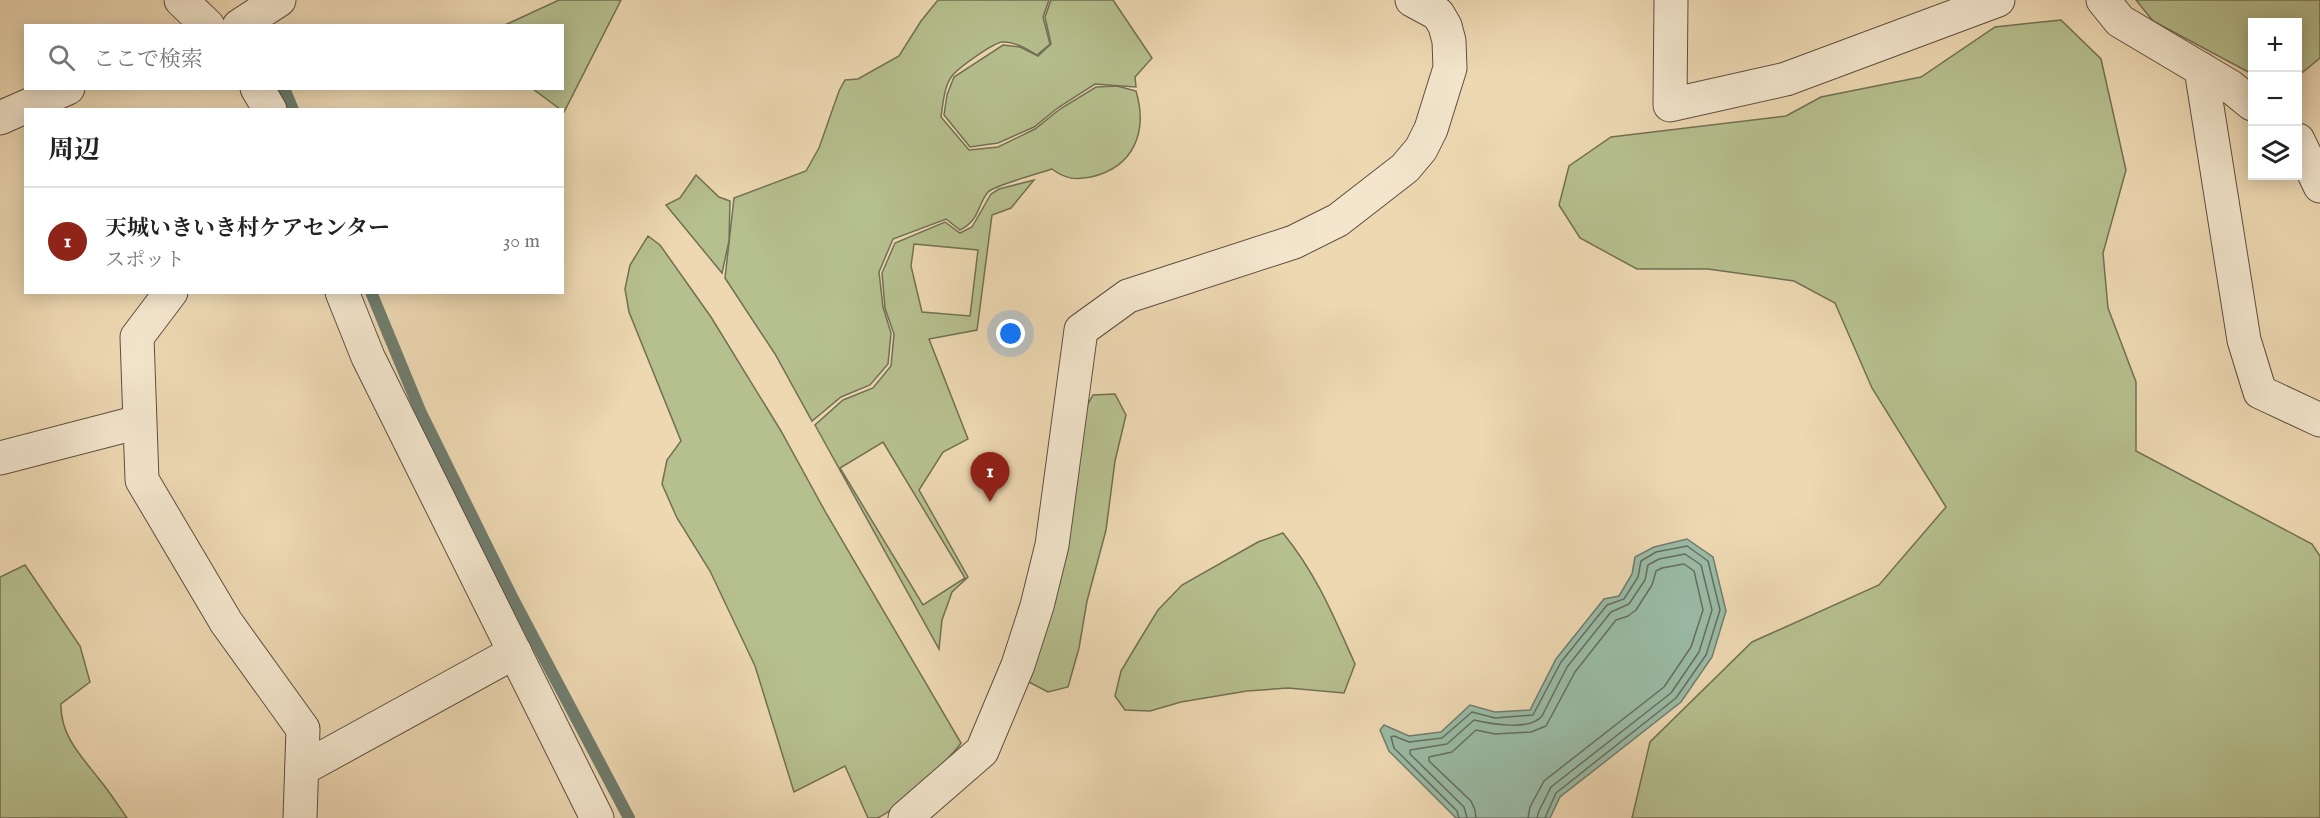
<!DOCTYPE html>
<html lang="ja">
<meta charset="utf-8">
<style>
body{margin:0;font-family:"IM FELL English","Noto Serif JP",serif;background:#f6f6f6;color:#222}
.controls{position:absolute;right:18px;top:18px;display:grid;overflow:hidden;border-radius:0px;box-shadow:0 3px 15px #0003}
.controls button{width:54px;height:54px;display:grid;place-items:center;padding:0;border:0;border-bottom:2px solid #e0e0e0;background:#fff;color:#222;font:30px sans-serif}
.you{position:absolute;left:1011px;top:334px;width:21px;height:21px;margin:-15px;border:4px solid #fff;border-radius:50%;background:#1a73e8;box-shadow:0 0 0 9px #1a73e833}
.badge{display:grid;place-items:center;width:39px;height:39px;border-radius:50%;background:#8f2418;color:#fff;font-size:20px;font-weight:700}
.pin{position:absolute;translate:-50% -50px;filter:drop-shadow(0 2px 3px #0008)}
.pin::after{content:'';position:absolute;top:32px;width:21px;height:18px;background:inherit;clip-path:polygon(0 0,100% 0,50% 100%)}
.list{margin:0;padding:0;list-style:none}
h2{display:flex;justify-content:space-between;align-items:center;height:78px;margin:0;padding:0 24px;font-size:26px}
h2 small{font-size:20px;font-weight:400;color:#767676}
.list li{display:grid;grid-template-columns:39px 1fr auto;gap:18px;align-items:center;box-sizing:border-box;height:108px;padding:0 24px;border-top:2px solid #e0e0e0}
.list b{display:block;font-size:22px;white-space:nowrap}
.list p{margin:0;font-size:20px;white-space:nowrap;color:#767676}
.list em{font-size:20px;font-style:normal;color:#767676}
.icon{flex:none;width:33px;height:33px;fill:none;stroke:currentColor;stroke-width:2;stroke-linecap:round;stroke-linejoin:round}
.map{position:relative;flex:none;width:2320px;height:818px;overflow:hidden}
.search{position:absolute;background:#fff;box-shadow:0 3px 15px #0003;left:24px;top:24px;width:540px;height:66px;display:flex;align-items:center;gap:15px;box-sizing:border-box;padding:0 21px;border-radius:0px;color:#767676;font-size:22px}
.panel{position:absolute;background:#fff;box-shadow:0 3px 15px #0003;left:24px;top:108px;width:540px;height:186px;border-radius:0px}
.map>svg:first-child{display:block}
</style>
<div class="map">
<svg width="2320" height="818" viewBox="0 0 2320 818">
<rect width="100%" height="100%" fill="#edd8b2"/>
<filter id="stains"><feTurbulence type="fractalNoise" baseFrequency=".00333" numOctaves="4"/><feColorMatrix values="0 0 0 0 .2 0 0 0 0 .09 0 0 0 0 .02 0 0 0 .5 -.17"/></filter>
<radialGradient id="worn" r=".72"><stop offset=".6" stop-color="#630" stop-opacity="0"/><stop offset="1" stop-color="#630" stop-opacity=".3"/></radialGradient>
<!-- green -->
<g fill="#b6bf8e" stroke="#727054" stroke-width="1.5" fill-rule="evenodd">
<polygon points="559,0 621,0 564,112 533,89 562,88 562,26 505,25"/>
<path d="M938 0H1049L1043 17 1050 44 1037 55C1027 49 1014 41 1002 42 993 43 958 68 952 76 944 86 943 104 941 117L969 150 998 147 1035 129 1060 109 1096 87 1117 86 1136 91C1148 132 1134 167 1091 177 1075 180 1065 179 1052 169 1040 173 993 186 988 192 977 205 980 220 960 230L946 219 893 239 879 272 883 307 891 333 888 364 870 385 841 397 812 421 775 354 725 278 734 198 806 171 819 148 839 91 845 80 858 79 899 56 921 21Z"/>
<polygon points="1051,0 1113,0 1152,58 1135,77 1136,87 1095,84 1059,107 1034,127 998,143 970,147 944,115 947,95 954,77 1003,45 1020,47 1038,56 1051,44 1045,17"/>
<polygon points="2136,0 2320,0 2320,58 2298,76 2298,22 2252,22 2252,74 2153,21"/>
<polygon points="2061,20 2101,59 2126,170 2103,253 2108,308 2136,382 2136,451 2312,544 2320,556 2320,818 1632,818 1650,742 1752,642 1879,585 1946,507 1872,388 1835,303 1794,281 1708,269 1637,269 1580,238 1559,205 1569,166 1611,137 1786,116 1821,97 1921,77 1995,27"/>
<polygon points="696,175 719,197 730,201 729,241 722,273 666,205 680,198"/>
<path d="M1034 180 1011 208 992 215 977 330 929 339 968 439 943 452 919 490 968 577 952 592 942 620 939 649 815 425 843 400 873 388 891 366 894 334 885 308 882 273 895 243 945 222 960 233 972 227 991 194 999 189ZM914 244 978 250 970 316 922 312 911 266ZM883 442 965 578 923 605 840 468Z"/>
<path d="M648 236 660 245 711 317 781 431 826 513 961 743C952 757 891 814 877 818 874 818 871 818 868 818L845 766 794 792 755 666 710 571 677 518 662 484 667 460 681 441 629 312 625 289 630 265Z"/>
<polygon points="1115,394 1126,415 1115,461 1106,530 1087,601 1079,648 1068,687 1048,692 1029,682 1084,411 1093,395"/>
<path d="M1283 533C1317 575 1333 615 1355 664L1344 693 1288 688 1247 691 1181 702 1150 711 1125 710 1115 696 1121 671 1139 641 1158 610 1182 585 1258 542Z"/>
<path d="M25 565 80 646 90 682 61 704C60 735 81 756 99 779 109 791 118 805 127 818H0V577Z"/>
</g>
<!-- water -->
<polygon fill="#9abba6" stroke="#6f7d6e" stroke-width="1.5" points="1687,539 1713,557 1726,611 1712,657 1681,702 1560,797 1550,818 1456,818 1389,751 1380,730 1384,725 1409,736 1441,732 1470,705 1495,712 1530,710 1556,659 1604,599 1619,596 1632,574 1635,557 1654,547"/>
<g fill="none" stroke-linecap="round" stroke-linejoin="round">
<!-- shore -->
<g stroke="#646e60" stroke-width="1.5">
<polyline points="1459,818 1457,811 1394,748 1391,737 1394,736 1409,742 1442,738 1472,712 1495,718 1533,715 1561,662 1607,605 1624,599 1638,577 1641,561 1656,552 1687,546 1708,561 1720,610 1706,655 1676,698 1556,793 1545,818"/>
<path d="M1467 818 1464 807 1410 754V750L1447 744 1474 720C1491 724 1530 731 1542 716L1567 667 1611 612 1629 604 1645 580 1648 565 1659 559 1685 554 1701 565 1712 610 1699 652 1671 693 1551 787 1539 811 1537 818"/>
<polyline points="1476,818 1475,810 1471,801 1429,761 1429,757 1452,752 1476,730 1495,734 1531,732 1546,726 1575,672 1616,620 1628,616 1636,610 1652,585 1656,571 1662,568 1684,564 1694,571 1703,610 1691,647 1664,687 1544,781 1530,807 1528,818"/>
</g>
<!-- stream -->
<g stroke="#6f7d6e" stroke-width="12">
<polyline points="284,88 293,110"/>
<polyline points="371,292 421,413 512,597 629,818"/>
</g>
<defs>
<g id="minor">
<polyline points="181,0 208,26"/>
<polyline points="1671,0 1670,105 1786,79 1998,0"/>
<polyline points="2103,0 2120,21 2231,87 2252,104"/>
<polyline points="239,26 279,0"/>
<polyline points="2201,69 2244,340 2260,392 2320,420"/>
<polyline points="257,88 270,110"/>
<polyline points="0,118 68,88"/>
<polyline points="2298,140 2320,186"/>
<polyline points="171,292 137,337 142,480 226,622 303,729 300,818"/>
<polyline points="342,292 368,357 597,818"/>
<polyline points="0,458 139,422"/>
<polyline points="302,769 515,652"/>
<polyline points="905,818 982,751 1018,665 1037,606 1052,545 1081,330 1128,296 1294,242 1338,220 1405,168 1421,149 1431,129 1450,68 1449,41 1445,26 1438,14 1412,0"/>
</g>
</defs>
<!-- minor casing -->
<use href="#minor" stroke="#5e4e40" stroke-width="35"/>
<!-- minor -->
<use href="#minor" stroke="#f3e6cd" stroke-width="33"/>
</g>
<rect width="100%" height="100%" filter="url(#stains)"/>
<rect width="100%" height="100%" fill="url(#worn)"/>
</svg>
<div class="controls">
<button>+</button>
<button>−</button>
<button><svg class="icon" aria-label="layers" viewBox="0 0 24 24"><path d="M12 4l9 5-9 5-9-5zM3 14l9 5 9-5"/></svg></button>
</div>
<div class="you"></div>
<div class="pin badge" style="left:990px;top:502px">1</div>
<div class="search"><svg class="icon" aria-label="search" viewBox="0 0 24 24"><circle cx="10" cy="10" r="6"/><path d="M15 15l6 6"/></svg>ここで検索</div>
<section class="panel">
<h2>周辺<small></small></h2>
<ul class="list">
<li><span class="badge">1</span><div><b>天城いきいき村ケアセンター</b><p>スポット</p></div><em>30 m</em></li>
</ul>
</section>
</div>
